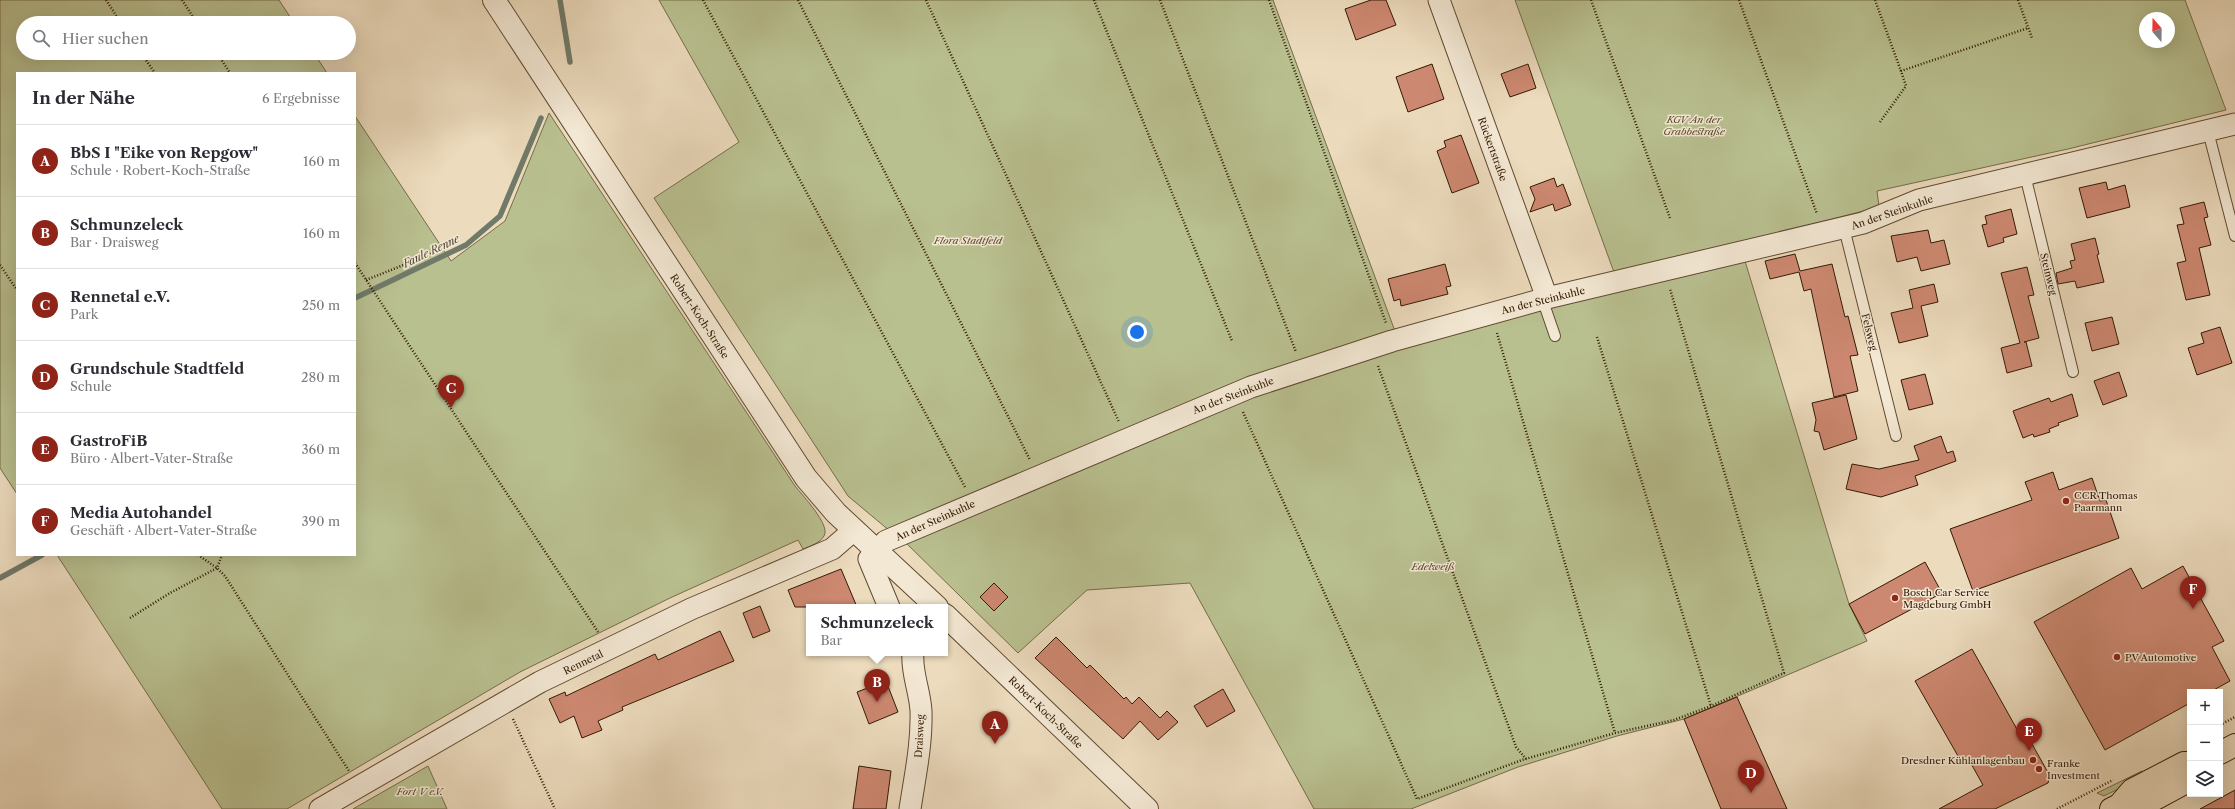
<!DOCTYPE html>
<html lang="de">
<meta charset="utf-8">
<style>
body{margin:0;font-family:"Libre Caslon Text",serif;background:#f2f2f3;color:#2b2b33}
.controls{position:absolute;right:12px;bottom:12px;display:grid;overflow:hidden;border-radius:0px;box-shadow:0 4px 16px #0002}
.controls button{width:36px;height:36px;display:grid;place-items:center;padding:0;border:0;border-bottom:1px solid #e1e1e2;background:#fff;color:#2b2b33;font:20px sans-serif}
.compass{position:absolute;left:2139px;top:12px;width:36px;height:36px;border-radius:50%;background:#fff;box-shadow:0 4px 16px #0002;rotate:340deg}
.you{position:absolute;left:1137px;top:332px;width:14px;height:14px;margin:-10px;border:3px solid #fff;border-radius:50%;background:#1a73e8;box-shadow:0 0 0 6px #1a73e833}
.badge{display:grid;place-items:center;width:26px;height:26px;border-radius:50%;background:#8f2418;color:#fff;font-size:13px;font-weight:700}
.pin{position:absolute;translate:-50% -33px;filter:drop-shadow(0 1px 2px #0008)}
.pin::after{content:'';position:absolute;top:21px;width:14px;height:12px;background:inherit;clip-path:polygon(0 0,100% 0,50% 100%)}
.popup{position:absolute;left:806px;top:604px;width:142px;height:52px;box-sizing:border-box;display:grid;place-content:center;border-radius:0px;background:#fff;filter:drop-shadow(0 1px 3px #0005);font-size:13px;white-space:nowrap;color:#7c7c81}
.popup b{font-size:15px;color:#2b2b33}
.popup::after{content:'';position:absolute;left:50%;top:100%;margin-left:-8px;border:8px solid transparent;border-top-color:#fff}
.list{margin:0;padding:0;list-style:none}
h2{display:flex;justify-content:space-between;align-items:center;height:52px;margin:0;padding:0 16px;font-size:17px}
h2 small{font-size:13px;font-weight:400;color:#7c7c81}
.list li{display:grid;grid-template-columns:26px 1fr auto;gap:12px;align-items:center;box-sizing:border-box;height:72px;padding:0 16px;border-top:1px solid #e1e1e2}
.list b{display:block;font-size:15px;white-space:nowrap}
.list p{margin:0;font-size:13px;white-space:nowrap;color:#7c7c81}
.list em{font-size:13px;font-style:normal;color:#7c7c81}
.icon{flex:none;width:22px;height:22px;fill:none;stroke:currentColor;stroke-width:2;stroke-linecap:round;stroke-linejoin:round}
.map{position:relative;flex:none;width:2235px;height:809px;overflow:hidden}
.search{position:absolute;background:#fff;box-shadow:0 4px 16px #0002;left:16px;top:16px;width:340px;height:44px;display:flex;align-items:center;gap:10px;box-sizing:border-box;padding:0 14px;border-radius:22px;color:#7c7c81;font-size:15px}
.panel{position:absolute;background:#fff;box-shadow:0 4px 16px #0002;left:16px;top:72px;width:340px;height:484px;border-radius:0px}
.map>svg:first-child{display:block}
</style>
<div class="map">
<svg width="2235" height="809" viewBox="0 0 2235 809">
<rect width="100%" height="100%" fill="#ecdbbd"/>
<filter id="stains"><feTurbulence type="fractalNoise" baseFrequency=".005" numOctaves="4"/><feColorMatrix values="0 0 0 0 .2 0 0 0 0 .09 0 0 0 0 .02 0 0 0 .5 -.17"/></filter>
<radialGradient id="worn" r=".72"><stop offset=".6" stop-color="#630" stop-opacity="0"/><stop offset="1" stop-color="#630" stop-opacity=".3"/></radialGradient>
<!-- green -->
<g fill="#b9c090" stroke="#766c49" fill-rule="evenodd">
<polygon points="0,0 279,0 294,23 23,23 23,53 314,53 327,73 17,73 17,494 0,468"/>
<polygon points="659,0 1273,0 1396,334 891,532 848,496 654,198 739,142"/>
<path d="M1515 0H2185L2226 110 2068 149 1877 191 1879 207 1615 275ZM2145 18H2169V42H2145Z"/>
<path d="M549 113 795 486C802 495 831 525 824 536 820 543 810 546 803 549L798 540 670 598 520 672 287 809H222L57 555H355V116L451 261 505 221Z"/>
<polygon points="1745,261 1849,604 1867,641 1684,719 1617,736 1518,767 1411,809 1314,809 1190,583 1087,590 1018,653 904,541 1238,400 1374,356 1493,321"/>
<polygon points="428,766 447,809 353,809"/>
<polygon points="2142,771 2143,777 2104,796 2097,793"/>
</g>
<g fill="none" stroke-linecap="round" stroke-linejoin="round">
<!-- stream -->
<g stroke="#707a69" stroke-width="5.5">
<polyline points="560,0 570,62"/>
<polyline points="355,298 466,245 500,216 541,118"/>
<polyline points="0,578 42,555"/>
</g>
</g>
<!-- building -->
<g fill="#cd8871" stroke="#331902">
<polygon points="1371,0 1386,0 1396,25 1356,40 1345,9"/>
<polygon points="1432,64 1444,99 1408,112 1396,77"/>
<polygon points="1528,64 1536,88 1510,97 1501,74"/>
<polygon points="1461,135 1479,183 1452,193 1437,151 1446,147 1444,141"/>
<polygon points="1554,178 1557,187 1563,184 1571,205 1555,211 1553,204 1530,212 1535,199 1530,187"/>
<polygon points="2106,182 2108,190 2125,185 2130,207 2087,218 2079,188"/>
<polygon points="2204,202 2208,217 2204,218 2211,245 2199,248 2210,295 2186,300 2177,263 2186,261 2177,225 2184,224 2180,208"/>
<polygon points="2011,209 2017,234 2003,238 2004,242 1988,247 1982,225 1987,224 1985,216"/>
<polygon points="1928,230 1931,243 1944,240 1950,264 1921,271 1917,257 1897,262 1891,236"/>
<polygon points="2095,238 2099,254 2097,255 2104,282 2077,288 2075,281 2058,284 2056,273 2072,268 2070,261 2075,260 2071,244"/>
<polygon points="1795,254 1800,271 1832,264 1845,317 1848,316 1858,355 1850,356 1858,391 1834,397 1811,289 1804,291 1799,272 1770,279 1765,261"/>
<polygon points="1445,264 1451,286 1446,287 1448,294 1401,306 1400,299 1394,301 1388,279"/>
<polygon points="2027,267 2034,295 2028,296 2039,338 2024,342 2026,342 2032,366 2007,373 2001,348 2020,343 2001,273"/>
<polygon points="1934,284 1938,302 1921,306 1928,336 1899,343 1891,313 1913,308 1909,290"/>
<polygon points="2112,317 2119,344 2092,351 2085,323"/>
<polygon points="2220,327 2232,363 2197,375 2188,348 2204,343 2201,333"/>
<polygon points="2119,372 2127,396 2103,405 2094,381"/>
<polygon points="1925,374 1933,404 1909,410 1901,380"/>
<polygon points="2072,394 2078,416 2058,423 2059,425 2049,429 2050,432 2034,437 2033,434 2023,438 2013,411 2049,398 2051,402"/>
<polygon points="1846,395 1857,439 1824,450 1819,432 1814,431 1816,420 1812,403"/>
<polygon points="1941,436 1947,453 1953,451 1956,461 1915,476 1918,485 1881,497 1846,489 1852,464 1879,469 1919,460 1914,446"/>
<polygon points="2053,472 2059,490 2092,478 2100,501 2106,500 2119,538 1973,591 1950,529 2032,500 2025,482"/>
<polygon points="1925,562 1942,593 1865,634 1849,604"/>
<polygon points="2183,566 2224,641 2212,647 2230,681 2210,692 2190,692 2190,703 2105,750 2034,622 2131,568 2142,589"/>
<polygon points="841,569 857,607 795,607 788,590"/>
<polygon points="994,583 1008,597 994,611 980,597"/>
<polygon points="760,606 770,631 753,638 743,613"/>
<polygon points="720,631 734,661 622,707 623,710 598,721 602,730 582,738 574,716 560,723 549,699 565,692 566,696 655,654 658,660"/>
<polygon points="1056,637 1087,668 1090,665 1124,699 1126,697 1132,704 1139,697 1160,718 1167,711 1178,722 1158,740 1140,721 1123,739 1035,658"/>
<polygon points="1972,649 2018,731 2023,728 2050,776 2048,783 1995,809 1939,809 1983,785 1969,760 1962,763 1915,681"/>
<polygon points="886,681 898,712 869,724 857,692"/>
<polygon points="1223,689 1235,711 1207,727 1194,706"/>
<polygon points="1737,697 1787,809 1721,809 1684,719"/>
<polygon points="859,766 891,771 886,809 853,809"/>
<polygon points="2235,790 2235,809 2200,809"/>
</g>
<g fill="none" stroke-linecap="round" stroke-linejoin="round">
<defs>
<g id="service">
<polyline points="2208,131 2235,236"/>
<polyline points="2025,175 2073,372"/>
<polyline points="1844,228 1896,436"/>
<polyline points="1547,298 1545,307 1555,336"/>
</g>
<g id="minor">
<polyline points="1439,0 1547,298"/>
<polyline points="889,607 869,559 886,541 1251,387 1392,341 1547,298 1863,223 1919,200 2235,124"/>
<polyline points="320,809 540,682 691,609 832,549 854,530"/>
<path d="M910 809C915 776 922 744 921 711 920 691 911 672 913 653"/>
</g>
<g id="tertiary">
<polyline points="494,0 806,478 836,513 937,607"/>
<polyline points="945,615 1147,809"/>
</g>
<g id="primary">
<polyline points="2220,753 2235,745"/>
<polyline points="2119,805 2142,806 2190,780"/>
<polyline points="2111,809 2119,805 2132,790 2184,763 2190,763"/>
</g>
</defs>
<!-- service casing -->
<use href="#service" stroke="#614a31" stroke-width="12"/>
<!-- minor casing -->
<use href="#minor" stroke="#614a31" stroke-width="23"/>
<!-- tertiary casing -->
<use href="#tertiary" stroke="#614a31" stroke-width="24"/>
<!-- primary casing -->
<use href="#primary" stroke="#331902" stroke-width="24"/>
<!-- path -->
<g stroke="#331902" stroke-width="2.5" stroke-dasharray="1 2" stroke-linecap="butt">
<polyline points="106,0 121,23"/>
<polyline points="182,0 197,23"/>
<polyline points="703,0 965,487"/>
<polyline points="798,0 1030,460"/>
<polyline points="926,0 1119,422"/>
<polyline points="1094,0 1232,341"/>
<polyline points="1160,0 1296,352"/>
<polyline points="1269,0 1386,323"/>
<polyline points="1591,0 1670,218"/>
<polyline points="1739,0 1817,214"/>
<polyline points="1875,0 1901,71"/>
<polyline points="2018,0 2032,38"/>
<polyline points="141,53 155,73"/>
<polyline points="217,53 230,73"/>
<polyline points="1880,122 1906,86 1901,71 2028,28"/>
<polyline points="355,263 598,632"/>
<polyline points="0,265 17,290"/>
<polyline points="366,280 441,250 453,238"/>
<polyline points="1497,333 1615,733"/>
<polyline points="1597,337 1711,706"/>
<polyline points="1378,366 1516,747 1526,759"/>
<polyline points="1243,412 1417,799 1522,760 1615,733 1674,720 1711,706 1784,673 1670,289"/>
<polyline points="198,555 217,568 225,576 349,771"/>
<polyline points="130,618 170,593 217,568 222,555"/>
<polyline points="513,719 555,809"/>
<polyline points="2220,725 2235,717"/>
<polyline points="2057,809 2113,780"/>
</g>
<!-- service -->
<use href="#service" stroke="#f3e8d4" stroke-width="10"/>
<!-- minor -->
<use href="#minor" stroke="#f3e8d4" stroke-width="21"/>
<!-- tertiary -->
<use href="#tertiary" stroke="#f3e8d4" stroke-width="22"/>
<!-- primary -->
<use href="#primary" stroke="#ecdbbd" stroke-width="22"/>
</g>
<!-- markers -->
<g fill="#8f2418" stroke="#f3e8d4" stroke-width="1.5">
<circle cx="2066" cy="501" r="4"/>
<circle cx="1895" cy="598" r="4"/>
<circle cx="2117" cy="657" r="4"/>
<circle cx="2033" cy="760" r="4"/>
<circle cx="2039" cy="769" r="4"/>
</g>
<g text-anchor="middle" stroke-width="3" stroke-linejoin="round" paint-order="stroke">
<!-- park labels -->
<g font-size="10" font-style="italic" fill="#5b4b2d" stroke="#f3e8d4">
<text x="1694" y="123">KGV An der<tspan x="1694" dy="12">Grabbestraße</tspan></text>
<text x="968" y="244">Flora Stadtfeld</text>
<text x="1433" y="570">Edelweiß</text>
<text x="420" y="795">Fort V e.V.</text>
</g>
<!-- street labels -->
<g font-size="10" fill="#331902" stroke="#f3e8d4">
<text transform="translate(1493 149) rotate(70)" y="4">Rückertstraße</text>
<text transform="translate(1892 212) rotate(-19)" y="4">An der Steinkuhle</text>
<text transform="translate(2049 274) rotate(76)" y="4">Steinweg</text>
<text transform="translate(1543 300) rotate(-14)" y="4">An der Steinkuhle</text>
<text transform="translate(700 316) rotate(57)" y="4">Robert-Koch-Straße</text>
<text transform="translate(1870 332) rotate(76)" y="4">Felsweg</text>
<text transform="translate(1233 395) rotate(-21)" y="4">An der Steinkuhle</text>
<text transform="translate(935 520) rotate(-24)" y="4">An der Steinkuhle</text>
<text transform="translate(583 662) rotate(-26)" y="4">Rennetal</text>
<text transform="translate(1046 712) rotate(44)" y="4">Robert-Koch-Straße</text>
<text transform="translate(919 736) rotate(-87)" y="4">Draisweg</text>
</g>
<!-- poi labels -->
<g font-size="10" fill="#331902" stroke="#f3e8d4" text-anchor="start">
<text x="2074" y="499">CCR Thomas<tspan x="2074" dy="12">Paarmann</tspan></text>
<text x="1903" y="596">Bosch Car Service<tspan x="1903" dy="12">Magdeburg GmbH</tspan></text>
<text x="2125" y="661">PV Automotive</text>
<text x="2025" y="764" text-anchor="end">Dresdner Kühlanlagenbau</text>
<text x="2047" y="767">Franke<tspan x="2047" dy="12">Investment</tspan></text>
</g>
<!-- water labels -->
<g font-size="11" font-style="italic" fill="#524a35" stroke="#f3e8d4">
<text transform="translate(431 251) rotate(-26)" y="4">Faule Renne</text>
</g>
</g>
<rect width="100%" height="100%" filter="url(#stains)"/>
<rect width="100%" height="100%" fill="url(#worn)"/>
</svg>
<div class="controls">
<button>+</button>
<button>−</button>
<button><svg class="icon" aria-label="layers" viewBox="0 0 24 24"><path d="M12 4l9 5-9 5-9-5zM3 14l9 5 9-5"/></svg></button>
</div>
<svg class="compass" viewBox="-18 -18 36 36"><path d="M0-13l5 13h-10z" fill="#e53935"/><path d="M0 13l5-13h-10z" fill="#7c7c81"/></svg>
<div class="you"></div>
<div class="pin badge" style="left:995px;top:744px">A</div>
<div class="pin badge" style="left:877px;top:702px">B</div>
<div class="popup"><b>Schmunzeleck</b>Bar</div>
<div class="pin badge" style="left:451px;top:408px">C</div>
<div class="pin badge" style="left:1751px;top:793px">D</div>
<div class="pin badge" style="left:2029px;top:751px">E</div>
<div class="pin badge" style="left:2193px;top:609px">F</div>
<div class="search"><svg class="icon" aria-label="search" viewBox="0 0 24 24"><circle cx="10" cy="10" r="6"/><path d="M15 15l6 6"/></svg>Hier suchen</div>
<section class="panel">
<h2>In der Nähe<small>6 Ergebnisse</small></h2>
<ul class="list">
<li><span class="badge">A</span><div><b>BbS I &quot;Eike von Repgow&quot;</b><p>Schule · Robert-Koch-Straße</p></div><em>160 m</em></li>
<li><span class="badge">B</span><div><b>Schmunzeleck</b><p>Bar · Draisweg</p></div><em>160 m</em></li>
<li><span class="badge">C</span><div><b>Rennetal e.V.</b><p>Park</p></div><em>250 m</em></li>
<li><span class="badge">D</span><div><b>Grundschule Stadtfeld</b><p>Schule</p></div><em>280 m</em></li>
<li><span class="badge">E</span><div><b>GastroFiB</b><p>Büro · Albert-Vater-Straße</p></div><em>360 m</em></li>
<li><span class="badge">F</span><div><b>Media Autohandel</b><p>Geschäft · Albert-Vater-Straße</p></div><em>390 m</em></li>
</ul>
</section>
</div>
